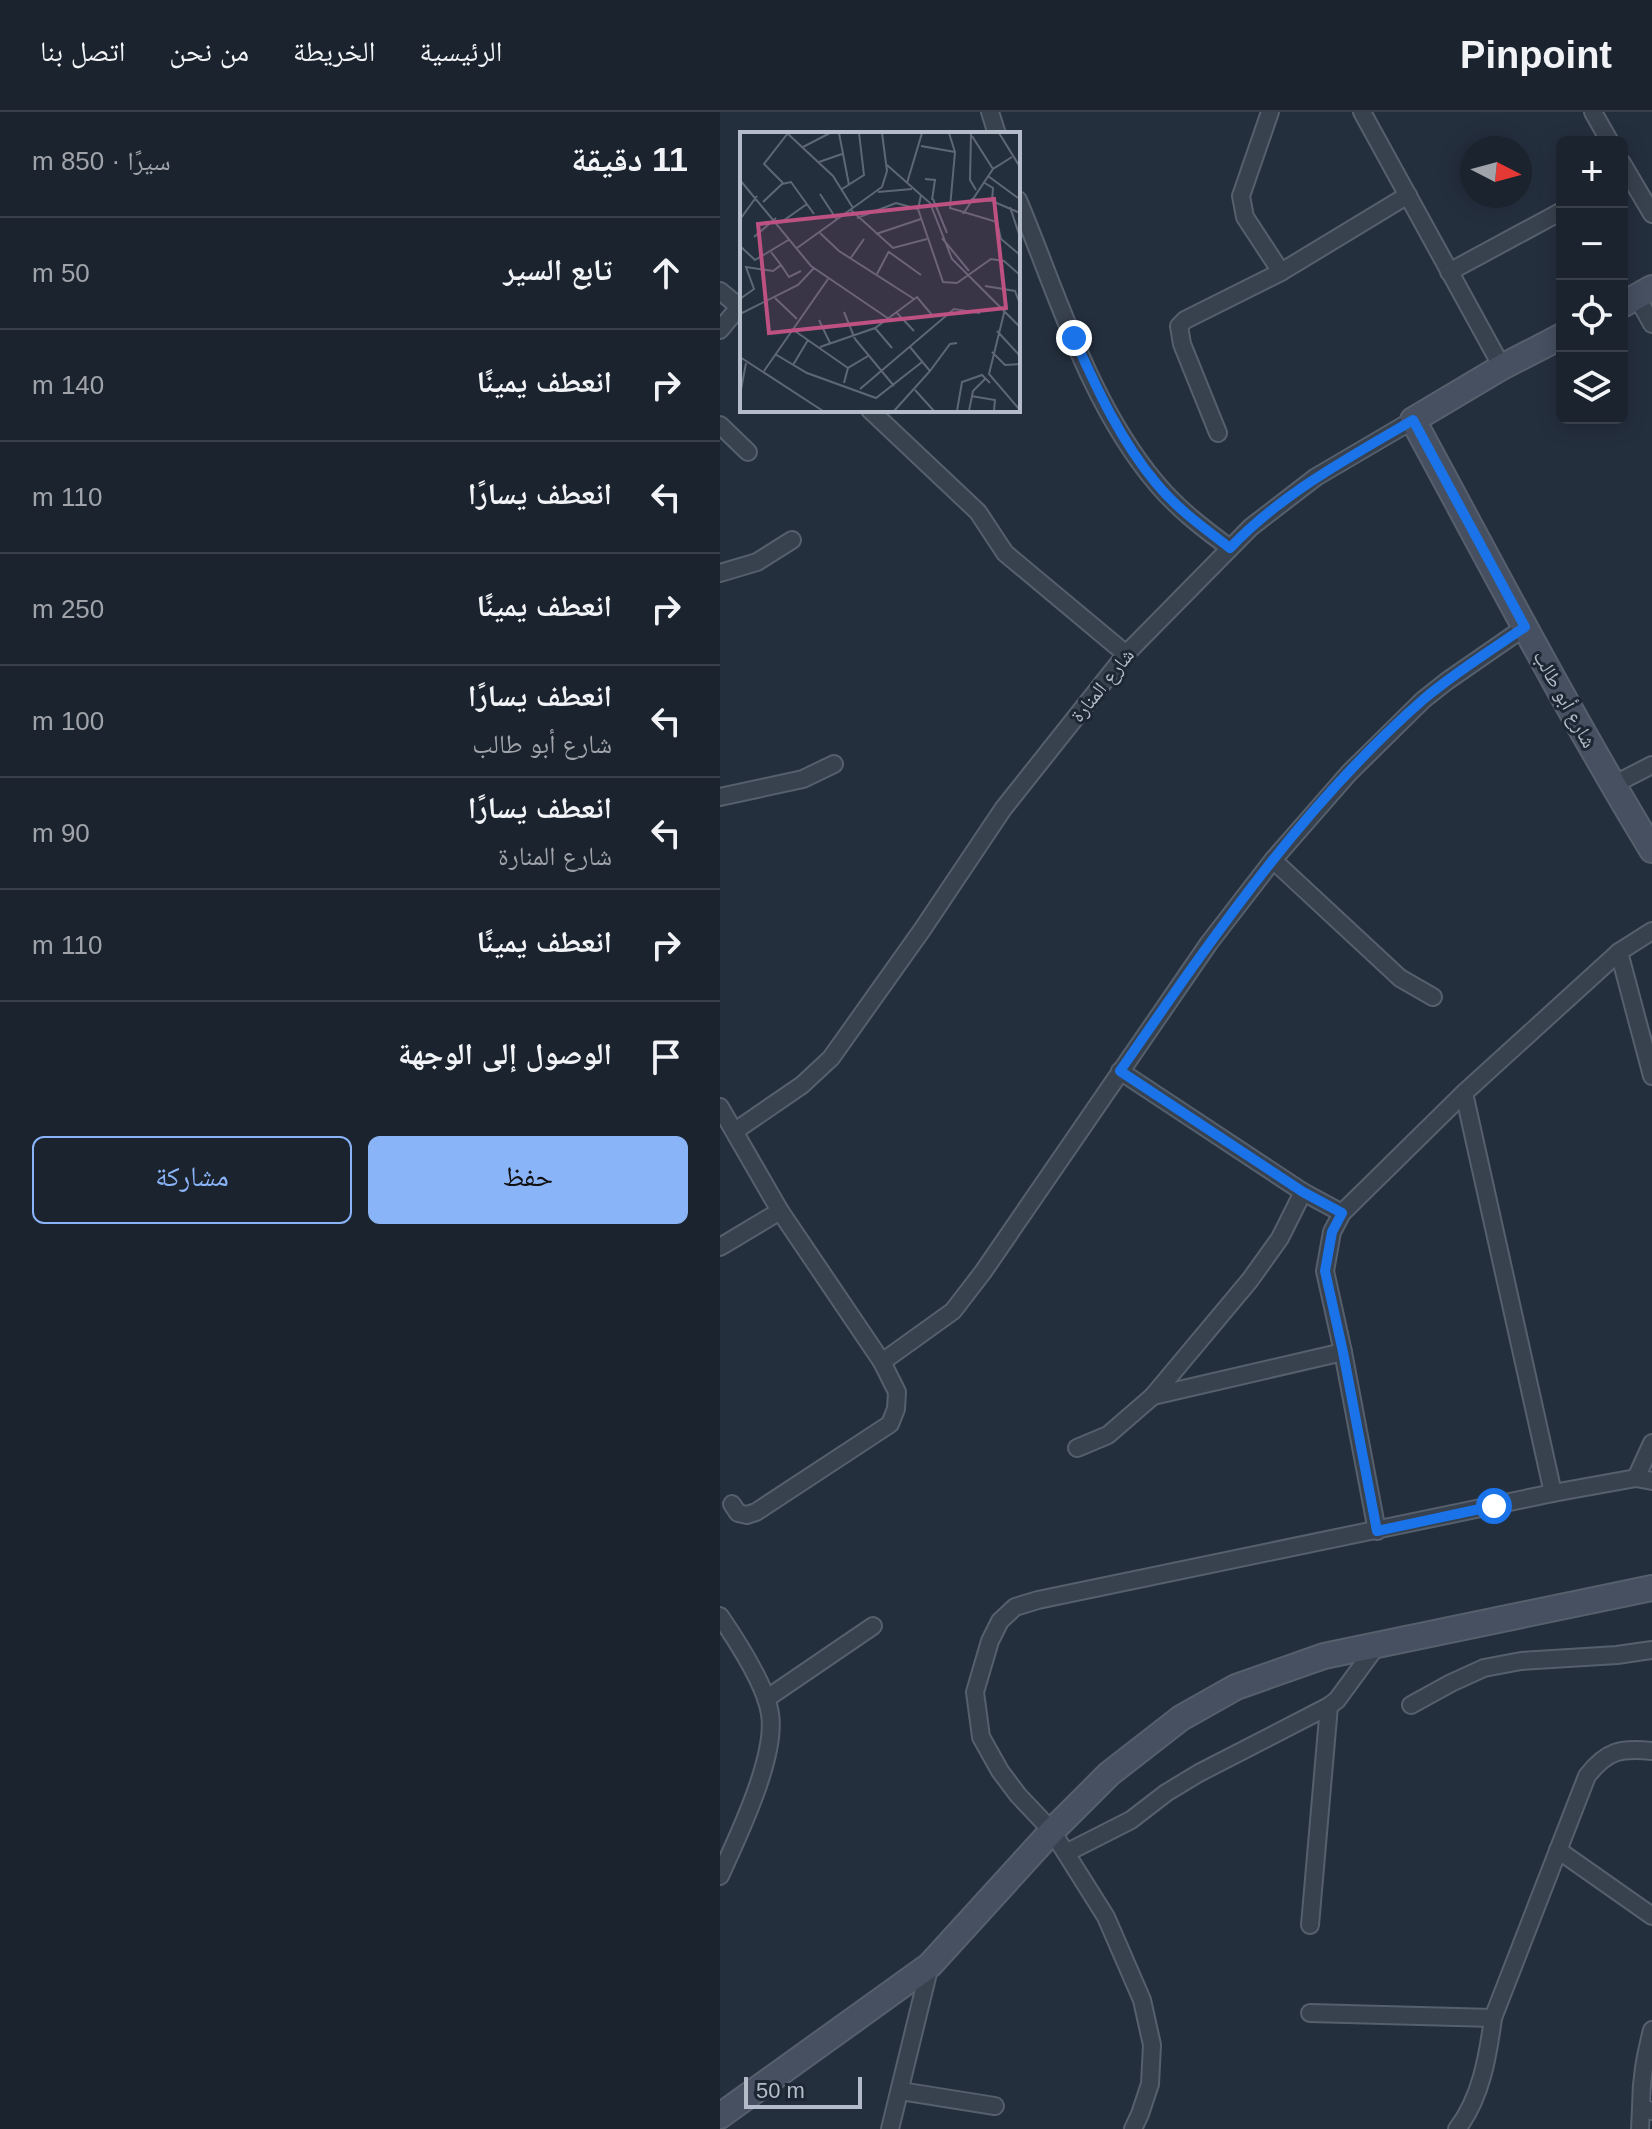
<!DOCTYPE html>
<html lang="ar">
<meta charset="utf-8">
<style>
body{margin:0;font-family:Arial,"Noto Naskh Arabic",sans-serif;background:#242b36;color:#f1f3f6;direction:rtl}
.controls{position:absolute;right:24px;top:24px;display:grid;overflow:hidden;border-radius:12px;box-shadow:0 4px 20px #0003}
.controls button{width:72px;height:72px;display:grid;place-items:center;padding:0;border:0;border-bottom:2px solid #39404a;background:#1b232e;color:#f1f3f6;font:40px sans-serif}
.compass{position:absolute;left:740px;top:24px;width:72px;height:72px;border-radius:50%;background:#1b232e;box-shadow:0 4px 20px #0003;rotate:96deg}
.scale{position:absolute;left:24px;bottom:20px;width:118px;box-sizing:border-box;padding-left:8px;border:4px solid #b4bcc9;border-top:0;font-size:22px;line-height:28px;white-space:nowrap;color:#b4bcc9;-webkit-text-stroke:6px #1d2633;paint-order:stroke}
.stop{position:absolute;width:24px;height:24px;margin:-18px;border:6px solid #1a73e8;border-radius:50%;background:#fff}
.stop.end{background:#1a73e8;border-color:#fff;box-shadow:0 2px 8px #0008}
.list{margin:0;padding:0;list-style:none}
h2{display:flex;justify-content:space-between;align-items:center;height:104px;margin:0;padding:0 32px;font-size:34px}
h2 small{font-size:26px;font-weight:400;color:#a0a4aa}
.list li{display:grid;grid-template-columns:52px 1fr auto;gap:24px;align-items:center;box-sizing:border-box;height:112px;padding:0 32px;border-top:2px solid #39404a}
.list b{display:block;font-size:30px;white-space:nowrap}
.list p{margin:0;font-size:26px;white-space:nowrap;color:#a0a4aa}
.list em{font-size:26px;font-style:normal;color:#a0a4aa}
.actions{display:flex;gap:16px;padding:24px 32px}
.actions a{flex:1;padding:18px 0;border:2px solid #8ab4f8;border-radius:12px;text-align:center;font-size:28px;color:#8ab4f8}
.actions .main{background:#8ab4f8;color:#111}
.icon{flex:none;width:44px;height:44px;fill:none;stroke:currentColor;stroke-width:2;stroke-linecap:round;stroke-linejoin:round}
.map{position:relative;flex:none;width:932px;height:2017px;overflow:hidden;direction:ltr}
header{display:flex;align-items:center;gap:48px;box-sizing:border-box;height:112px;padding:0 40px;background:#1b232e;border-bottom:2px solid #39404a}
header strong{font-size:38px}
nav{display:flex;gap:44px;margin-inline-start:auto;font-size:28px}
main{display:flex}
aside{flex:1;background:#1b232e}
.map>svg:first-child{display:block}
</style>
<header>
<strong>Pinpoint</strong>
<nav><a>الرئيسية</a><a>الخريطة</a><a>من نحن</a><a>اتصل بنا</a></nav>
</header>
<main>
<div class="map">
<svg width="932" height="2017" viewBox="0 0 932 2017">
<rect width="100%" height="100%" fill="#242f3e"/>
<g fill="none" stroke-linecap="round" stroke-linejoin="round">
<defs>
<g id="street">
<polyline points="270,0 277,22"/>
<polyline points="550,0 521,84 525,105 561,160 688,83"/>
<polyline points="642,0 782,255"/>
<polyline points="873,0 890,30"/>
<polyline points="902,51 932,102"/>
<path d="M298 88C338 183 369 292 437 372 458 397 484 417 510 436"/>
<polyline points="729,160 842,99"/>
<polyline points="0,179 22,197"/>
<polyline points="917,185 932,212"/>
<polyline points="0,218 19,195"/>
<polyline points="150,298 258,400 285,441 406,542"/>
<polyline points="0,313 28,340"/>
<polyline points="498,321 462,232 459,214 465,208 561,160"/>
<polyline points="0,461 37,450 72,428"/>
<polyline points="893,673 932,653"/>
<polyline points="0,685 83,667 114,652"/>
<polyline points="553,748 680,866 713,885"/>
<polyline points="899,840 932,964"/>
<polyline points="400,959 583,1080 622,1101"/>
<polyline points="744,981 833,1381"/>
<polyline points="0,995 60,1099 162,1250 177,1280 176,1297 170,1312 36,1400 27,1403 18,1401 12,1392"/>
<polyline points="15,1019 82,973 111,946 202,818 283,697 406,542 531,415 596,365 693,308"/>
<polyline points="0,1135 60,1099"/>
<polyline points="162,1250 233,1199 263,1160 489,831 553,748 629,661 703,588 727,569 805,515"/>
<polyline points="433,1284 623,1240"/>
<polyline points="357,1336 388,1323 433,1284 530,1168 560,1126 583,1080"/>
<polyline points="916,1366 932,1331"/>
<polyline points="657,1419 623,1240 605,1159 612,1120 622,1101 744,981 899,840 932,819"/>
<path d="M0 1504C17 1529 46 1573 50 1602 57 1644 18 1724 0 1764"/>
<polyline points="46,1587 153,1514"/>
<polyline points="691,1593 731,1571 764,1556 801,1549 897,1543 932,1538"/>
<polyline points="838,1738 932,1804"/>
<polyline points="346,1741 411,1708 446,1681 479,1661 609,1594 617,1588 658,1532"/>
<polyline points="590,1813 609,1594"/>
<polyline points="590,1901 773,1906"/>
<path d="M932 1918C925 1946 921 1967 921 1996L932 1999"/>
<polyline points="181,1979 275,1994"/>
<polyline points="170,2017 210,1853"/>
<polyline points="413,2017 420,2002 430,1972 432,1933 422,1888 386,1805 332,1719 298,1683 280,1659 261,1625 255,1580 270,1529 280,1509 295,1495 318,1488 833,1381 916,1366 932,1369"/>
<path d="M737 2017C761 1986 768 1944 773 1906L867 1664C887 1638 901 1636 932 1639"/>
<polyline points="920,2017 921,1996"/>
</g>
<g id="secondary">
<polyline points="902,193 932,176"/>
<path d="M842 224 782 255 693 308C771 452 847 598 932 738"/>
<polyline points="0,2004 210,1853 332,1719 389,1662 461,1606 516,1575 604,1544 932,1476"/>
</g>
</defs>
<!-- street casing -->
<use href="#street" stroke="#565f6c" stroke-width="20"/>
<!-- secondary casing -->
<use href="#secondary" stroke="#565f6c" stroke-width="28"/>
<!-- street -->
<use href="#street" stroke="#38414e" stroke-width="16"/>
<!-- secondary -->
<use href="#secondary" stroke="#465061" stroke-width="24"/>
</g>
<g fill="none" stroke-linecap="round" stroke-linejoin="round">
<!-- route -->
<path stroke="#1a73e8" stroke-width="10" d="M354 226C377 277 400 328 436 371 457 397 484 416 510 436 562 381 629 346 693 308L805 515C771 538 736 560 705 586 583 692 491 828 400 959L583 1080 622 1101 612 1120 605 1159 623 1240 657 1419 774 1394"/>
</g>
<g text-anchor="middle" stroke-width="6" stroke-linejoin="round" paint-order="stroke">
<!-- street labels -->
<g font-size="20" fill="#b4bcc9" stroke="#1d2633">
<text transform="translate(382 573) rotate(-51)" y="7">شارع المنارة</text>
<text transform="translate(845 587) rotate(61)" y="7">شارع أبو طالب</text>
</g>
</g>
<!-- overview -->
<g transform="translate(20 20)">
<rect width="280" height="280" fill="#242f3e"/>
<path fill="none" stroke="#5e6776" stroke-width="2" d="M47 1 93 44 113 76M99 1 109 53M209 1 215 20 210 76 257 90 261 107 280 123M231 1 230 48 236 58M259 1 280 35M232 4 253 37M181 14 215 20M63 15 90 1M79 30 102 22M147 33 190 71 212 127 280 195M248 44 278 66M185 47 195 48 192 68M0 48 71 134 149 187M43 51 24 32 48 1M167 51 182 1M102 57 124 43 119 1M138 60 172 57M80 62 97 88M181 63 178 77 203 150 217 151 251 127 264 129 280 143M193 67 207 101M231 67 252 69 253 56 243 50M252 69 280 81M23 70 42 52 51 50 74 82M270 75 280 105M111 78 153 116 187 107M223 82 253 37 272 25M1 86 17 64M117 86 156 71 178 77M40 91 67 72M80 101 99 119 174 167M136 102 181 87M14 105 36 86M202 106 229 139M0 114 15 128 50 107M57 116 142 55 147 39 142 1M149 120 181 143M110 127 124 107M41 133 49 145 61 139M137 142 149 119M245 154 275 159 280 172M35 166 57 187M0 167 14 157 6 135 33 139 41 133 31 120M265 177 249 242 280 278M104 180 115 207 154 254M157 181 174 199M0 182 58 153 74 136M79 188 90 211M135 196 152 216M52 197 108 236M257 199 280 224M80 215 135 196 177 165 192 183M252 220 265 233 280 232M35 222 67 241 136 266 182 230M0 225 83 279M53 233 68 208M24 239 88 147M190 239 210 212 217 211M104 251 108 236 128 224M120 257 214 177 240 181M175 258 194 279M0 263 6 231M231 264 255 268 254 279M154 279 190 239 170 215M217 279 222 250 242 243 250 251M229 279 233 259 246 246"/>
<path fill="#bd5182" fill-opacity="0.15" stroke="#bd5182" stroke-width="4" d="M254 67 266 176 29 201 18 92Z"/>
<rect width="280" height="280" fill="none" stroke="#b4bcc9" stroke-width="4"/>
</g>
</svg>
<div class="controls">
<button>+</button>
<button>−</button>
<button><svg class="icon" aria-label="locate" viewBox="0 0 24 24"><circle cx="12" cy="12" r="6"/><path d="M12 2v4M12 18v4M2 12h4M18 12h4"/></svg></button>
<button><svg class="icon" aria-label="layers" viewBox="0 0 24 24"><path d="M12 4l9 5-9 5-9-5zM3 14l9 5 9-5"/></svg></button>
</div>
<svg class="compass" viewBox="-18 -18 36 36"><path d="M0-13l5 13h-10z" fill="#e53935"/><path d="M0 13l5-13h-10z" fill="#a0a4aa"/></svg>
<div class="scale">50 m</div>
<div class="stop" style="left:774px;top:1394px"></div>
<div class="stop end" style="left:354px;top:226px"></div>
</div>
<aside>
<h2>11 دقيقة<small>سيرًا · 850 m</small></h2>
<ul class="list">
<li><svg class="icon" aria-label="ahead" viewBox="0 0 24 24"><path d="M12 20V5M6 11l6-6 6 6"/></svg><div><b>تابع السير</b></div><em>50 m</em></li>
<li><svg class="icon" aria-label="right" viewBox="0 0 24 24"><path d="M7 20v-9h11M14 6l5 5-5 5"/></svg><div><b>انعطف يمينًا</b></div><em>140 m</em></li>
<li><svg class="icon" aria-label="left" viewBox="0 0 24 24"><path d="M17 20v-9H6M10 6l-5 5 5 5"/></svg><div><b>انعطف يسارًا</b></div><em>110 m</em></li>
<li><svg class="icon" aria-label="right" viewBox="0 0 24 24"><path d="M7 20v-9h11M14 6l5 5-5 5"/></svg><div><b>انعطف يمينًا</b></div><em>250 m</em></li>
<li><svg class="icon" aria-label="left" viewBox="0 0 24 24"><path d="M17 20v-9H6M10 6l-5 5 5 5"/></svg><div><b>انعطف يسارًا</b><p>شارع أبو طالب</p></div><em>100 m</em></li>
<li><svg class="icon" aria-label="left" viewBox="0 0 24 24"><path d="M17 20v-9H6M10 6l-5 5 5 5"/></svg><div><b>انعطف يسارًا</b><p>شارع المنارة</p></div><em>90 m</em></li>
<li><svg class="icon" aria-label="right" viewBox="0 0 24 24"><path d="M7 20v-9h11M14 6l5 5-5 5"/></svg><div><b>انعطف يمينًا</b></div><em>110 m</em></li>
<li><svg class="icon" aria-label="arrive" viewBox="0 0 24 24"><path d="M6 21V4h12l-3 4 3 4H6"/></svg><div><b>الوصول إلى الوجهة</b></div></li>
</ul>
<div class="actions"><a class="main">حفظ</a><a>مشاركة</a></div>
</aside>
</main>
